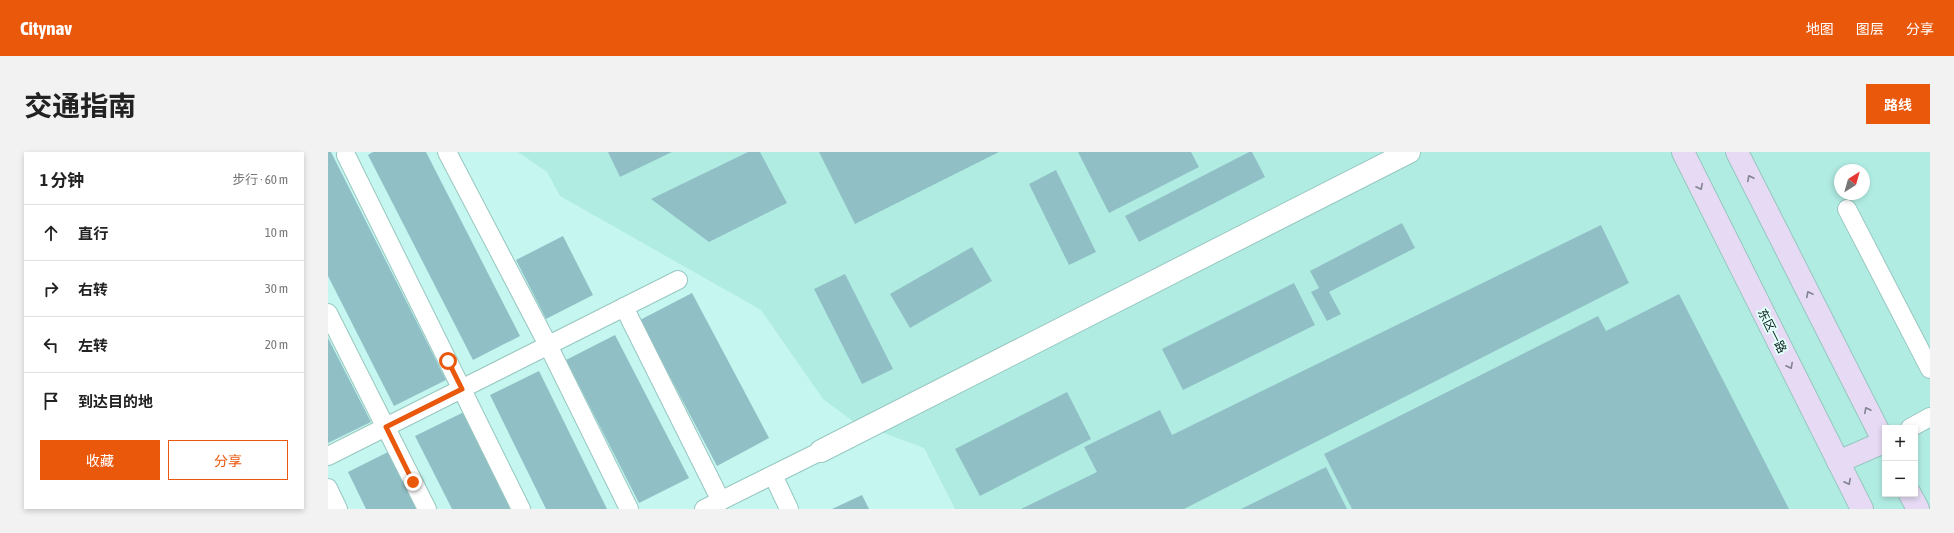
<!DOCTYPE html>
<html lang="zh">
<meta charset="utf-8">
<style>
body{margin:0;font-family:"Asap Condensed","Noto Sans SC",sans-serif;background:#f2f2f2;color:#222}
.controls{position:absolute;right:12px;bottom:12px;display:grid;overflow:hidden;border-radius:0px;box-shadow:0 2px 6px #0003}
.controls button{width:36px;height:36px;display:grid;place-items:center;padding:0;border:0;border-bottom:1px solid #e0e0e0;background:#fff;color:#222;font:20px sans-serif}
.compass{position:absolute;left:1506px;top:12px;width:36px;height:36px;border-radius:50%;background:#fff;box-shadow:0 2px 6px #0003;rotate:37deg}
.stop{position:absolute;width:12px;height:12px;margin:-9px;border:3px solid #ea580c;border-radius:50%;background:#fff}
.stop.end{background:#ea580c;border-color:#fff;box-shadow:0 1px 4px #0008}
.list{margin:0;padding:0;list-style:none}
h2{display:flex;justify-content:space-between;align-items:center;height:52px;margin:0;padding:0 16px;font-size:17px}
h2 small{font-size:13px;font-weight:400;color:#767676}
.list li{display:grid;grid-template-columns:26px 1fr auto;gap:12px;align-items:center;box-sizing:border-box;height:56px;padding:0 16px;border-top:1px solid #e0e0e0}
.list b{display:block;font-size:15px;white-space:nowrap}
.list em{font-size:13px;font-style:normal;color:#767676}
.actions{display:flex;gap:8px;padding:12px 16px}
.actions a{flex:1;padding:9px 0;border:1px solid #ea580c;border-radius:0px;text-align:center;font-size:14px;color:#ea580c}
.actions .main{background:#ea580c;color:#fff}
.icon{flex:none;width:22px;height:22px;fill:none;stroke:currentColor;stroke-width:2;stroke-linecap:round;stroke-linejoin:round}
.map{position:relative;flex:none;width:1602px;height:357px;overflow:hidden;border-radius:0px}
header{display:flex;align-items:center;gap:24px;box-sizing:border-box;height:56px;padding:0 20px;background:#ea580c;color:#fff}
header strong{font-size:19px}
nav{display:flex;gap:22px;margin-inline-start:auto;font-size:14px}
.intro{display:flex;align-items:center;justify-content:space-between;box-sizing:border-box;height:96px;padding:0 24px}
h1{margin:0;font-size:28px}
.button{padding:10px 18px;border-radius:0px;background:#ea580c;color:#fff;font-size:14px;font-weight:700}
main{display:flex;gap:24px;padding:0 24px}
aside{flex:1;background:#fff;border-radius:0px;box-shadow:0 2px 6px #0003}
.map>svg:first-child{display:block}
</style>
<header>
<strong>Citynav</strong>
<nav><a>地图</a><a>图层</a><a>分享</a></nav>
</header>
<div class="intro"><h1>交通指南</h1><a class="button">路线</a></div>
<main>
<aside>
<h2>1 分钟<small>步行 · 60 m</small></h2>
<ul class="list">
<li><svg class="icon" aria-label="ahead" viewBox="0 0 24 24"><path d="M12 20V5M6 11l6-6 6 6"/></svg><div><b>直行</b></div><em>10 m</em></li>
<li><svg class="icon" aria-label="right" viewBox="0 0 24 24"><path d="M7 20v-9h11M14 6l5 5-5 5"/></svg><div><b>右转</b></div><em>30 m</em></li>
<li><svg class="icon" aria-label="left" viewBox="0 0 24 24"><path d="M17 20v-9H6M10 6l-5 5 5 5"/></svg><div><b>左转</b></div><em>20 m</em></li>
<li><svg class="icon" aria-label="arrive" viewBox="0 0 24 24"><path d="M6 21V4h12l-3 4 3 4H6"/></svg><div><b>到达目的地</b></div></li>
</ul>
<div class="actions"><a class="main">收藏</a><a>分享</a></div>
</aside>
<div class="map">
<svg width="1602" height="357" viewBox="0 0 1602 357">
<rect width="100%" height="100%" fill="#c5f6ef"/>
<!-- built -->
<path fill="#b1ece3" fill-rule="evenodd" d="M190 0H1602V357H627L596 296 526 270 495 247 433 158 232 44 219 20ZM1512 18H1536V42H1512ZM1557 276H1587V342H1557Z"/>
<!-- building -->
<g fill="#90c0c6">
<polygon points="0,0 3,0 118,228 66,254 0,124"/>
<polygon points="45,0 98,0 192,184 145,208 40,3"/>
<polygon points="280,0 344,0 292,25"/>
<polygon points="420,0 432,0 459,51 381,90 323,47"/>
<polygon points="491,0 671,0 527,72"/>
<polygon points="750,0 863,0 871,15 781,61"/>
<polygon points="921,0 924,0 937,25 811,90 797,64"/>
<polygon points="728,18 768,100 741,113 701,32"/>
<polygon points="1074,71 1087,96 1001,140 1013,162 999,169 983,140 991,136 982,119"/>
<polygon points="1273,73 1301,131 856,357 693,357 769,320 756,295 832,258 844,283"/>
<polygon points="235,84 265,143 218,167 188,108"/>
<polygon points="644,95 664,129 582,176 562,142"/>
<polygon points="517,122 565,217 534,232 486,137"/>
<polygon points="966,131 987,173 855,238 834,197"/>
<polygon points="364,141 441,286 389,314 312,168"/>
<polygon points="1351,142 1461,357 1024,357 996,302 1270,164 1278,179"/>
<polygon points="287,183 361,326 311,351 238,208"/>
<polygon points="0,186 43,270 0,291"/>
<polygon points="211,219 279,357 218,357 162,243"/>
<polygon points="739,240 763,287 652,344 627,297"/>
<polygon points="136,260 184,357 124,357 87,284"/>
<polygon points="62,299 91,357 38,357 20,320"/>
<polygon points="998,315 1019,357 913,357"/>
<polygon points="534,343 541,357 504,357"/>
</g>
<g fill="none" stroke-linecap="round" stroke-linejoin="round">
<defs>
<g id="minor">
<polyline points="119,0 220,193 301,357"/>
<polyline points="18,3 193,357"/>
<polyline points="1519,57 1602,217"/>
<polyline points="296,155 393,349"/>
<polyline points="0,161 99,357"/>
<polyline points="1582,276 1602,265"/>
<polyline points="0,304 350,128"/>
<polyline points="445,323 461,357"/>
<polyline points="0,336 10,357"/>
<polyline points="376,357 493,299"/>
</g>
<polyline id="tertiary" points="493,299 1081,0"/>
<g id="secondary">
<polyline points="1355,0 1534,357"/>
<polyline points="1409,0 1557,292"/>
<polyline points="1510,310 1556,290"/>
<polyline points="1582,342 1590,357"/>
</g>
</defs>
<!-- minor casing -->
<use href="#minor" stroke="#97c7c0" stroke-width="20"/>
<!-- tertiary casing -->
<use href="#tertiary" stroke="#97c7c0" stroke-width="24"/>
<!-- secondary casing -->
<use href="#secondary" stroke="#97c7c0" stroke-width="24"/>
<!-- minor -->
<use href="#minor" stroke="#fff" stroke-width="18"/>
<!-- tertiary -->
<use href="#tertiary" stroke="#fff" stroke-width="22"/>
<!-- secondary -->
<use href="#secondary" stroke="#e6daf4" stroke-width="22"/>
</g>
<!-- one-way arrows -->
<defs><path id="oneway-chevron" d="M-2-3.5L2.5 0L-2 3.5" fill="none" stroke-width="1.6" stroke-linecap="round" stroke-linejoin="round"/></defs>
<g stroke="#828491">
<use href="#oneway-chevron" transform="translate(1422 26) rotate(-117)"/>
<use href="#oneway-chevron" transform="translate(1372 35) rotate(63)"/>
<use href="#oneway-chevron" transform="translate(1481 142) rotate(-117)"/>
<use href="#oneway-chevron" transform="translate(1462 214) rotate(63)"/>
<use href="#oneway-chevron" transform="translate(1539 258) rotate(-117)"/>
<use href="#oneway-chevron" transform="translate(1520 330) rotate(63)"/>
</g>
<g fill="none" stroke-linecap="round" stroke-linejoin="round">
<!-- route -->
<polyline stroke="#ea580c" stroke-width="5" points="85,330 58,275 134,237 120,209"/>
</g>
<g text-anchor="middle" stroke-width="4" stroke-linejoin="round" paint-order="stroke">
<!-- street labels -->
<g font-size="12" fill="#081b19" stroke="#e2fffa">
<text transform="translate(1444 179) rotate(63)" y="4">东区一路</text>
</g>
</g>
</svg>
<div class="controls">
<button>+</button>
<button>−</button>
</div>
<svg class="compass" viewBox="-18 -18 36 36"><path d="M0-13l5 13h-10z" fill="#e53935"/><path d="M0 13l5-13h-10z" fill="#767676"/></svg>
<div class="stop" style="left:120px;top:209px"></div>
<div class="stop end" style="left:85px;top:330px"></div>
</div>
</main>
